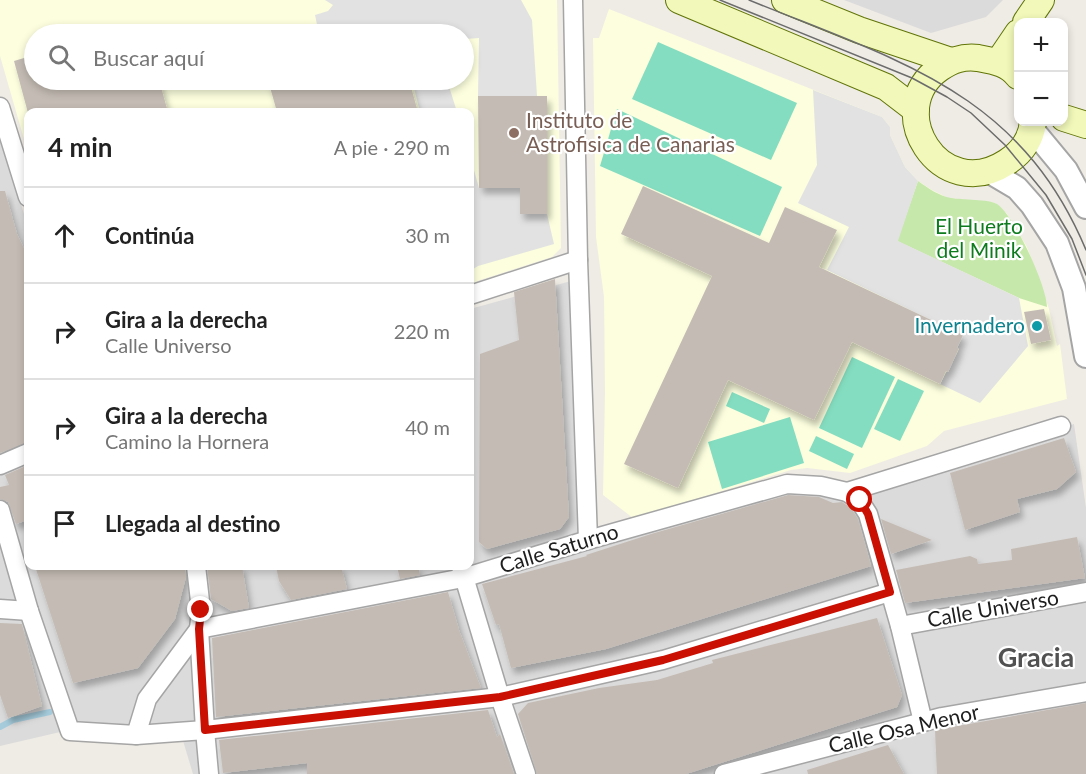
<!DOCTYPE html>
<html lang="es">
<meta charset="utf-8">
<style>
body{margin:0;font-family:Lato,sans-serif;background:#f6f6f6;color:#222}
.controls{position:absolute;right:18px;top:18px;display:grid;overflow:hidden;border-radius:12px;box-shadow:0 3px 9px #0003}
.controls button{width:54px;height:54px;display:grid;place-items:center;padding:0;border:0;border-bottom:2px solid #e0e0e0;background:#fff;color:#222;font:30px sans-serif}
.stop{position:absolute;width:18px;height:18px;margin:-14px;border:4px solid #c91003;border-radius:50%;background:#fff}
.stop.end{background:#c91003;border-color:#fff;box-shadow:0 2px 6px #0008}
.list{margin:0;padding:0;list-style:none}
h2{display:flex;justify-content:space-between;align-items:center;height:78px;margin:0;padding:0 24px;font-size:26px}
h2 small{font-size:20px;font-weight:400;color:#767676}
.list li{display:grid;grid-template-columns:39px 1fr auto;gap:18px;align-items:center;box-sizing:border-box;height:96px;padding:0 24px;border-top:2px solid #e0e0e0}
.list b{display:block;font-size:22px;white-space:nowrap}
.list p{margin:0;font-size:20px;white-space:nowrap;color:#767676}
.list em{font-size:20px;font-style:normal;color:#767676}
.icon{flex:none;width:33px;height:33px;fill:none;stroke:currentColor;stroke-width:2;stroke-linecap:round;stroke-linejoin:round}
.map{position:relative;flex:none;width:1086px;height:774px;overflow:hidden}
.search{position:absolute;background:#fff;box-shadow:0 3px 9px #0003;left:24px;top:24px;width:450px;height:66px;display:flex;align-items:center;gap:15px;box-sizing:border-box;padding:0 21px;border-radius:33px;color:#767676;font-size:22px}
.panel{position:absolute;background:#fff;box-shadow:0 3px 9px #0003;left:24px;top:108px;width:450px;height:462px;border-radius:12px}
.map>svg:first-child{display:block}
</style>
<div class="map">
<svg width="1086" height="774" viewBox="0 0 1086 774">
<defs>
<filter id="shadow"><feDropShadow dx="3.5" dy="6" stdDeviation="3" flood-color="#0004"/></filter>
</defs>
<rect width="100%" height="100%" fill="#efece5"/>
<!-- residential -->
<g fill="#dcdbdb">
<polygon points="844,0 1003,0 986,17 931,33"/>
<polygon points="0,136 28,227 28,566 470,566 470,309 571,281 580,534 798,477 871,487 1074,424 1086,508 1086,774 193,774 181,734 86,726 0,746"/>
</g>
<!-- education -->
<g fill="#fcfede" fill-rule="evenodd">
<path d="M0 0H557L561 248 552 257 480 280 470 285V112H28V153L0 56ZM34 34H464V80H34Z"/>
<polygon points="609,9 882,117 890,127 890,135 905,167 918,181 932,190 948,198 995,203 1007,214 1027,247 1038,276 1049,309 1057,346 1060,344 1067,399 944,431 927,446 850,473 807,468 791,470 633,518 603,495 605,392 604,297 596,237 593,38 599,38"/>
</g>
<!-- grass -->
<path fill="#c6e8ab" d="M918 181C928 188 939 196 951 198 962 200 989 199 997 204 1015 216 1047 287 1047 307L1019 298 897 241Z"/>
<!-- pitch -->
<g fill="#84ddc0">
<polygon points="658,42 797,103 771,160 632,99"/>
<polygon points="617,109 782,187 760,236 600,166"/>
<polygon points="852,357 895,377 862,448 819,428"/>
<polygon points="898,379 924,391 900,441 874,429"/>
<polygon points="732,392 770,409 764,423 726,406"/>
<polygon points="790,417 804,463 722,489 708,442"/>
<polygon points="816,436 854,454 847,469 809,451"/>
</g>
<!-- parking -->
<g fill="#e2e2e2">
<polygon points="325,0 521,0 532,20 537,96 478,96 479,38 464,39 464,34 319,34 315,15 328,11 333,5"/>
<polygon points="412,80 447,80 457,112 420,112"/>
<polygon points="813,90 882,117 890,127 890,135 905,167 918,181 898,241 1019,298 1028,346 980,403 940,384 959,349 957,348 962,335 827,270 849,227 798,203 817,165"/>
<polygon points="470,156 479,188 520,188 520,214 547,214 554,244 478,266 470,271"/>
</g>
<g fill="none" stroke-linecap="round" stroke-linejoin="round">
<!-- stream -->
<polyline stroke="#a6ccdc" stroke-width="6" points="0,727 13,720 50,712"/>
</g>
<!-- building -->
<g fill="#c4bcb4" filter="url(#shadow)">
<polygon points="34,55 34,80 159,80 168,112 28,113 14,61"/>
<polygon points="268,80 409,80 418,112 277,112"/>
<polygon points="478,96 547,96 547,214 520,214 520,188 479,188"/>
<polygon points="643,186 769,243 785,207 837,230 819,267 963,335 957,348 959,348 948,372 946,371 940,384 852,342 814,420 728,380 678,488 624,464 712,276 621,234"/>
<polygon points="0,191 5,191 17,234 28,257 28,442 0,453"/>
<polygon points="555,279 569,517 560,529 487,549 479,542 480,354 519,340 514,292"/>
<polygon points="1044,309 1051,340 1031,344 1024,312"/>
<polygon points="1064,438 1076,472 1057,489 1017,499 1020,512 965,530 950,473"/>
<polygon points="28,465 28,507 25,521 16,524 8,502 0,499 0,487 9,485 5,475"/>
<polygon points="788,495 819,497 833,503 842,502 851,508 858,519 871,566 606,649 511,668 499,624 496,625 482,584 587,556 586,555 651,534"/>
<polygon points="881,519 932,540 891,554"/>
<polygon points="1077,537 1085,578 905,603 896,570 970,556 977,559 978,564 1012,560 1011,549"/>
<polygon points="35,566 185,566 186,577 175,619 138,668 73,683"/>
<polygon points="207,566 242,566 249,608 232,611 211,599"/>
<polygon points="276,566 341,566 347,589 291,600 279,581"/>
<polygon points="397,566 418,566 420,575 400,579"/>
<polygon points="448,592 459,630 481,688 216,717 212,638"/>
<polygon points="877,618 902,695 897,707 686,774 537,774 518,714 528,703 599,688 657,680 713,663 712,660"/>
<polygon points="0,623 22,624 42,706 8,718 0,695"/>
<polygon points="1086,703 1086,774 937,774 935,730"/>
<polygon points="488,710 497,737 500,734 514,774 307,774 307,763 223,773 219,740"/>
<polygon points="888,745 904,774 808,774 807,770"/>
</g>
<g fill="none" stroke-linecap="round" stroke-linejoin="round">
<defs>
<g id="minor">
<polyline points="573,0 578,260 588,540"/>
<polyline points="0,107 28,197"/>
<polyline points="470,295 578,260"/>
<polyline points="0,465 28,453"/>
<polyline points="847,492 1061,426"/>
<polyline points="0,510 29,611 70,731 136,735 205,730 500,697 663,660 890,592"/>
<polyline points="196,566 201,610 199,629 205,730 209,774"/>
<polyline points="461,567 500,697 526,774"/>
<polyline points="0,609 29,611"/>
<polyline points="900,626 1086,592"/>
<polyline points="136,735 147,699 199,629 463,578 588,540 787,484 821,486 847,492 859,500 868,514 900,626 923,722"/>
<polyline points="724,774 942,717 1086,692"/>
</g>
<g id="tertiary">
<polyline points="1032,129 1066,170 1086,207"/>
<polyline points="990,172 1017,188 1032,205 1057,243 1074,288 1086,356"/>
</g>
<g id="secondary">
<polyline points="679,0 886,87 916,110"/>
<polyline points="785,0 859,30 951,61"/>
<polyline points="1026,22 1041,0"/>
<polyline points="999,61 1018,33"/>
<path d="M1018 76C1008 63 994 61 978 58 963 56 952 60 940 68 881 109 940 206 1007 162 1022 152 1031 140 1033 122"/>
<polyline points="1064,118 1086,125"/>
</g>
</defs>
<!-- minor casing -->
<use href="#minor" stroke="#a5a5a5" stroke-width="21"/>
<!-- tertiary casing -->
<use href="#tertiary" stroke="#a5a5a5" stroke-width="26"/>
<!-- secondary casing -->
<use href="#secondary" stroke="#617407" stroke-width="28"/>
<!-- minor -->
<use href="#minor" stroke="#fff" stroke-width="18"/>
<!-- tertiary -->
<use href="#tertiary" stroke="#fff" stroke-width="22"/>
<!-- secondary -->
<use href="#secondary" stroke="#f1f8b9" stroke-width="26"/>
<!-- tram -->
<g stroke="#6c6c6c" stroke-width="1.5">
<polyline points="720,0 912,78 947,97 971,113 1005,145 1046,195 1072,239 1086,275"/>
<path d="M749 0C895 60 1019 90 1086 250"/>
</g>
</g>
<g fill="none" stroke-linecap="round" stroke-linejoin="round">
<!-- route -->
<polyline stroke="#c91003" stroke-width="8" points="201,610 199,629 205,730 500,697 663,660 890,592 868,514 860,500"/>
</g>
<!-- markers -->
<circle fill="#8d6e63" stroke="#fff" stroke-width="2" cx="514" cy="133" r="6"/>
<circle fill="#0f9aa8" stroke="#fff" stroke-width="2" cx="1037" cy="326" r="6"/>
<g text-anchor="middle" stroke-width="4.5" stroke-linejoin="round" paint-order="stroke">
<!-- education labels -->
<g font-size="21" fill="#785e54" stroke="#fff" text-anchor="start">
<text x="526" y="128">Instituto de<tspan x="526" dy="24">Astrofisica de Canarias</tspan></text>
</g>
<!-- park labels -->
<g font-size="21" fill="#0d7b1d" stroke="#fff">
<text x="979" y="234">El Huerto<tspan x="979" dy="24">del Minik</tspan></text>
</g>
<!-- culture labels -->
<g font-size="21" fill="#0d838f" stroke="#fff" text-anchor="end">
<text x="1025" y="333">Invernadero</text>
</g>
<!-- street labels -->
<g font-size="21" fill="#1e1e1e" stroke="#fff">
<text transform="translate(559 549) rotate(-17)" y="7">Calle Saturno</text>
<text transform="translate(993 609) rotate(-10)" y="7">Calle Universo</text>
<text transform="translate(904 729) rotate(-13)" y="7">Calle Osa Menor</text>
</g>
<!-- district labels -->
<g font-size="27" font-weight="bold" fill="#515151" stroke="#fff">
<text x="1036" y="667">Gracia</text>
</g>
</g>
</svg>
<div class="controls">
<button>+</button>
<button>−</button>
</div>
<div class="stop" style="left:860px;top:500px"></div>
<div class="stop end" style="left:201px;top:610px"></div>
<div class="search"><svg class="icon" aria-label="search" viewBox="0 0 24 24"><circle cx="10" cy="10" r="6"/><path d="M15 15l6 6"/></svg>Buscar aquí</div>
<section class="panel">
<h2>4 min<small>A pie · 290 m</small></h2>
<ul class="list">
<li><svg class="icon" aria-label="ahead" viewBox="0 0 24 24"><path d="M12 20V5M6 11l6-6 6 6"/></svg><div><b>Continúa</b></div><em>30 m</em></li>
<li><svg class="icon" aria-label="right" viewBox="0 0 24 24"><path d="M7 20v-9h11M14 6l5 5-5 5"/></svg><div><b>Gira a la derecha</b><p>Calle Universo</p></div><em>220 m</em></li>
<li><svg class="icon" aria-label="right" viewBox="0 0 24 24"><path d="M7 20v-9h11M14 6l5 5-5 5"/></svg><div><b>Gira a la derecha</b><p>Camino la Hornera</p></div><em>40 m</em></li>
<li><svg class="icon" aria-label="arrive" viewBox="0 0 24 24"><path d="M6 21V4h12l-3 4 3 4H6"/></svg><div><b>Llegada al destino</b></div></li>
</ul>
</section>
</div>
